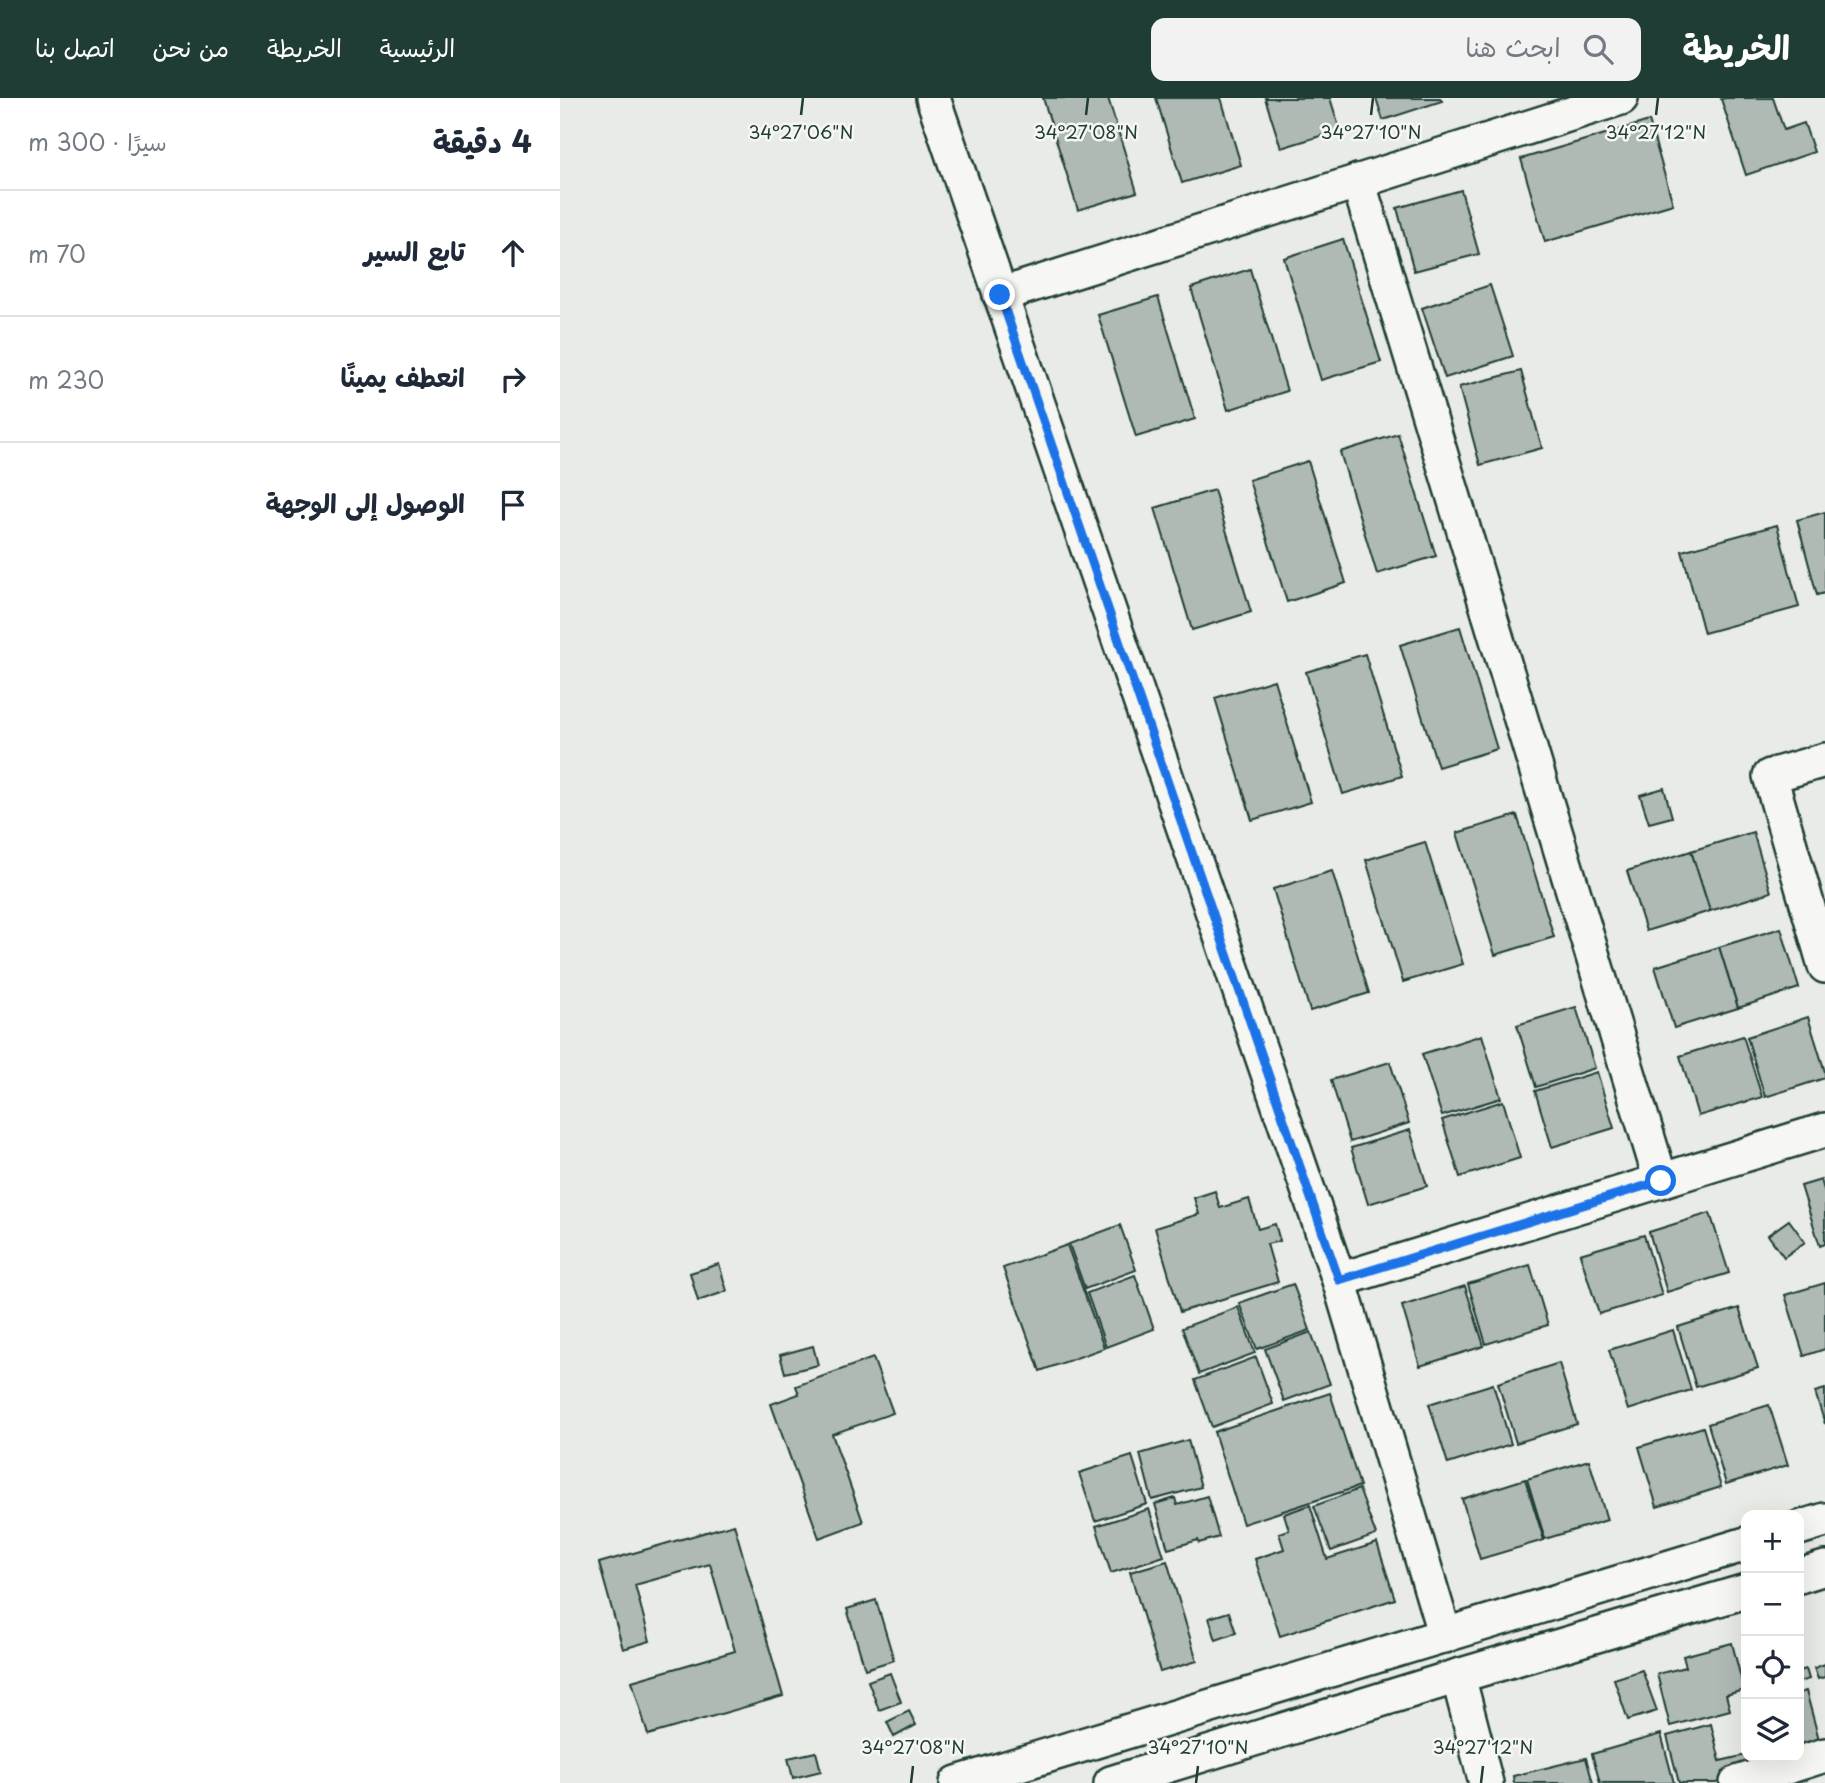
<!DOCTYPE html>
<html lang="ar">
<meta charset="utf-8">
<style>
body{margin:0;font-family:"Playpen Sans","Playpen Sans Arabic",sans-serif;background:#f2f2f3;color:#1f2937;direction:rtl}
.controls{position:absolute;right:21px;bottom:21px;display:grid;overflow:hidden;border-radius:14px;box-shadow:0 7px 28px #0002}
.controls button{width:63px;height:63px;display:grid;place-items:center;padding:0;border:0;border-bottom:2px solid #e0e1e3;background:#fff;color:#1f2937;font:35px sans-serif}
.stop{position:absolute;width:21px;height:21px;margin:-16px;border:5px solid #1a73e8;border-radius:50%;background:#fff}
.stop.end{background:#1a73e8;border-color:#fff;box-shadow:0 2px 7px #0008}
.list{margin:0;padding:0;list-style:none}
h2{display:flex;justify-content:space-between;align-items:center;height:91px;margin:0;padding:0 28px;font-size:30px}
h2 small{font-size:23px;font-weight:400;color:#747a83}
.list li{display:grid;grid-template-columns:46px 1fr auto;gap:21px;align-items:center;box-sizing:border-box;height:126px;padding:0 28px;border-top:2px solid #e0e1e3}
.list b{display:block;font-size:26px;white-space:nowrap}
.list em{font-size:23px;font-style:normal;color:#747a83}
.icon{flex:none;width:38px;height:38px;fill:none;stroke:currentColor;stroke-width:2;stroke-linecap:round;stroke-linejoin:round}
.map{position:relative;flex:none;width:1265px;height:1685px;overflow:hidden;direction:ltr}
header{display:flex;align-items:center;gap:42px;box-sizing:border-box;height:98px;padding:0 35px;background:#1f3d34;color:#fff}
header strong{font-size:33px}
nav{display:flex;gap:38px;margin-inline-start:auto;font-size:24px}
.search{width:490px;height:63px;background:#f2f2f3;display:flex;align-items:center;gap:18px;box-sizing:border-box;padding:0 24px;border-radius:14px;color:#747a83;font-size:26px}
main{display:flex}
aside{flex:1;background:#fff}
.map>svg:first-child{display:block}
</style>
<header>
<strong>الخريطة</strong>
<div class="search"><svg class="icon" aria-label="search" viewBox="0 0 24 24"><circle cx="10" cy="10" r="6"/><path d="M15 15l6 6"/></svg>ابحث هنا</div>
<nav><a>الرئيسية</a><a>الخريطة</a><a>من نحن</a><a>اتصل بنا</a></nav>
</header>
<main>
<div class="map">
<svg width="1265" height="1685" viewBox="0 0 1265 1685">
<rect width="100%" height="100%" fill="#e9ebe7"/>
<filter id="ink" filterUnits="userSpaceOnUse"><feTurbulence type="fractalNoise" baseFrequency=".0143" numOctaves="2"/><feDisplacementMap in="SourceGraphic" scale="14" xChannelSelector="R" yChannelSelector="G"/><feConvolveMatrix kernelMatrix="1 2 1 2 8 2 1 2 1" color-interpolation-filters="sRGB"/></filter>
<g filter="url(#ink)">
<!-- building -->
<g fill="#b0bab5" stroke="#1f3d34" stroke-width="2">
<polygon points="483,0 548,0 577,94 518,112"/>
<polygon points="596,0 661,0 681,67 622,85"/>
<polygon points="705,0 770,0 780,32 721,50"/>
<polygon points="816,0 880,0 882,3 823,22"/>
<polygon points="1166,0 1213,0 1224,32 1244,25 1254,54 1186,77 1161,1"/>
<polygon points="1089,23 1113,106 985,144 961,61"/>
<polygon points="901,92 919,156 854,173 837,110"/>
<polygon points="783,141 821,264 761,282 724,160"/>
<polygon points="690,171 727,293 668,312 631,190"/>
<polygon points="930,187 953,258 885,280 862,210"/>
<polygon points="598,199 635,321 576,339 538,217"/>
<polygon points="961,273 982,350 920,367 899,289"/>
<polygon points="838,336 876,458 817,476 780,354"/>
<polygon points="748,363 786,485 727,504 689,382"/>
<polygon points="654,392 691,514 632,532 595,410"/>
<polygon points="1265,414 1265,495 1257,497 1237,422"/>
<polygon points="1217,427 1239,509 1144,535 1122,453"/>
<polygon points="900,529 937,651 878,669 840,547"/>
<polygon points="805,556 842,678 783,696 746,574"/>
<polygon points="714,582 751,704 692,722 655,600"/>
<polygon points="1104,690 1112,719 1089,725 1080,697"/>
<polygon points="957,717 994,839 935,857 897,735"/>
<polygon points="1193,734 1211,794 1150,813 1131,753"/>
<polygon points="865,744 903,866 843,884 806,762"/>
<polygon points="1131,753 1150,813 1086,833 1067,773"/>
<polygon points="772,773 809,895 750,913 713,791"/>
<polygon points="1221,830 1239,890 1178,910 1159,849"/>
<polygon points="1159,849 1178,910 1114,930 1095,869"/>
<polygon points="1016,909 1035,970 976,989 957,927"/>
<polygon points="1248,919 1265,974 1265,980 1205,999 1187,939"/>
<polygon points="922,937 941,1000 882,1018 862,956"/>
<polygon points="1183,938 1202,999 1138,1018 1120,958"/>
<polygon points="830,964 849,1025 790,1044 771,982"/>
<polygon points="1037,974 1054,1030 992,1049 975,993"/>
<polygon points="943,1003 960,1060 900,1079 882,1022"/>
<polygon points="850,1032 867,1088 808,1106 791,1050"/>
<polygon points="1261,1082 1265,1095 1265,1146 1260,1148 1241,1088"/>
<polygon points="655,1093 660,1110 689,1101 698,1131 715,1126 720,1143 707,1146 718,1184 620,1214 595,1130 639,1116 634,1100"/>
<polygon points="1150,1115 1169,1175 1107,1194 1089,1134"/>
<polygon points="1229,1122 1245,1144 1224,1159 1208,1137"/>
<polygon points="560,1127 576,1172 525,1191 509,1146"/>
<polygon points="1084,1137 1102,1197 1039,1216 1020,1156"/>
<polygon points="507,1147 544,1250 480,1273 443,1170"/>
<polygon points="159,1166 167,1193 138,1203 130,1175"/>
<polygon points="970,1167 988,1227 926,1246 908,1186"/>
<polygon points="575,1177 594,1231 546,1249 527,1195"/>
<polygon points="1265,1185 1265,1251 1244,1258 1225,1197"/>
<polygon points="733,1186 750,1232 697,1251 679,1205"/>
<polygon points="905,1188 924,1248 860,1268 842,1208"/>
<polygon points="678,1209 695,1255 639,1276 622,1230"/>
<polygon points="1179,1210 1198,1270 1136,1289 1118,1229"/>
<polygon points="1113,1232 1131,1292 1068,1312 1049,1252"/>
<polygon points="751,1234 770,1286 724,1303 705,1251"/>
<polygon points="253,1248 258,1267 225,1275 220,1257"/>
<polygon points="696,1259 713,1306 652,1329 635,1282"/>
<polygon points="313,1260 333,1315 272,1336 303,1424 259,1440 211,1306 239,1296 236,1288"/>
<polygon points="999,1265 1017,1326 956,1345 938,1285"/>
<polygon points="933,1286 951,1346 888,1366 869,1306"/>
<polygon points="1265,1291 1265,1326 1255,1294"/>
<polygon points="770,1295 800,1388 683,1426 654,1334"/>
<polygon points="1209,1307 1228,1367 1166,1386 1148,1326"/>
<polygon points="1143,1329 1161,1389 1097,1409 1079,1349"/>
<polygon points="628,1342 641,1389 592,1402 580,1356"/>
<polygon points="572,1358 587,1406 535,1423 519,1375"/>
<polygon points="1029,1362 1047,1422 985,1441 967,1381"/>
<polygon points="965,1381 984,1442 920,1461 902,1401"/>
<polygon points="799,1391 816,1437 771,1453 754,1408"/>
<polygon points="647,1398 659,1439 639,1445 638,1442 608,1451 595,1406 615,1400 617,1407"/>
<polygon points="750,1407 767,1461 817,1445 835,1501 720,1538 695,1461 724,1451 719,1435 729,1432 724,1416"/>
<polygon points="589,1411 604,1458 551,1475 536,1428"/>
<polygon points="174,1426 223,1598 88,1637 72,1583 175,1553 150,1466 75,1487 90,1543 63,1551 39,1465"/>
<polygon points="607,1463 637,1563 600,1574 570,1474"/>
<polygon points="316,1502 334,1562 305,1571 287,1511"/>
<polygon points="669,1514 676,1535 656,1542 649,1520"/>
<polygon points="1172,1545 1184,1592 1166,1597 1170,1612 1110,1628 1097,1576 1126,1569 1123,1558"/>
<polygon points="1265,1566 1265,1579 1258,1581 1254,1570"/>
<polygon points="1246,1571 1249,1581 1239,1584 1239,1573"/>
<polygon points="1082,1572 1097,1613 1068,1622 1054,1581"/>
<polygon points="330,1575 341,1604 319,1612 308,1583"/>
<polygon points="1246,1593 1261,1649 1239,1654 1239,1595"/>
<polygon points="349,1613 356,1627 334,1639 327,1624"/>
<polygon points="1151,1626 1160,1663 1186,1657 1186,1659 1191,1659 1195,1675 1156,1685 1119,1685 1107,1638"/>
<polygon points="1101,1636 1114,1685 1040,1685 1032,1656"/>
<polygon points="256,1654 261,1673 233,1680 228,1660"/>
<polygon points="1026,1660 1033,1685 954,1685 953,1678"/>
</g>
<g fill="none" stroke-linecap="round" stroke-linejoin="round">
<defs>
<g id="minor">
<polyline points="373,0 779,1182 885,1538"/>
<polyline points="798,83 1101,1083"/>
<polyline points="440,197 1061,0"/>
<polyline points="1265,662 1210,678 1265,868"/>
<polyline points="779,1182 1265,1032"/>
<polyline points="1239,1430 1265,1422"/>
<polyline points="1239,1478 1265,1470"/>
<polyline points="898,1578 926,1685"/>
<polyline points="397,1685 1186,1446"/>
<polyline points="551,1685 898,1578 1186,1493"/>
<polyline points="1177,1685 1265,1657"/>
</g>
</defs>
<!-- minor casing -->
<use href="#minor" stroke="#1f3d34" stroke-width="38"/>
<!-- minor -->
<use href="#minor" stroke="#f6f6f2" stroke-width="33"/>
</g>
</g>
<g fill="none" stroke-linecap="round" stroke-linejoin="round" filter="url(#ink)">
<!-- route -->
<polyline stroke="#1a73e8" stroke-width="9" points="440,197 779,1182 1101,1083"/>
</g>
<!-- ticks -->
<path fill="none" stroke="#1f3d34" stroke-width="2.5" d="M241 17 243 0M526 17 528 0M811 17 813 0M1096 17 1098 0M351 1685 353 1668M636 1685 638 1668M921 1685 923 1668"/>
<g font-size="18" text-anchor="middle" fill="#1f3d34" stroke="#f6f6f2" stroke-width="5" stroke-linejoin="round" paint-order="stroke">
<text x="241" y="41">34°27'06"N</text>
<text x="526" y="41">34°27'08"N</text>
<text x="811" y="41">34°27'10"N</text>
<text x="1096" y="41">34°27'12"N</text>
<text x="353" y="1656">34°27'08"N</text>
<text x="638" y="1656">34°27'10"N</text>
<text x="923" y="1656">34°27'12"N</text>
</g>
</svg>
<div class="controls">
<button>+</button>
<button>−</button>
<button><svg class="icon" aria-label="locate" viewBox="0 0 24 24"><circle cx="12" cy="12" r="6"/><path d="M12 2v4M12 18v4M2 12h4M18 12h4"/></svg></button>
<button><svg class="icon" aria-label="layers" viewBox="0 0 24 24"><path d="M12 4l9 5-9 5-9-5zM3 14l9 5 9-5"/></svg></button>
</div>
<div class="stop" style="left:1101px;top:1083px"></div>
<div class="stop end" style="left:440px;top:197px"></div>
</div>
<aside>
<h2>4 دقيقة<small>سيرًا · 300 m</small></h2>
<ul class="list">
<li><svg class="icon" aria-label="ahead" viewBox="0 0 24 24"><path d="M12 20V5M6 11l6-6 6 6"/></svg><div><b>تابع السير</b></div><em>70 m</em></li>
<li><svg class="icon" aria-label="right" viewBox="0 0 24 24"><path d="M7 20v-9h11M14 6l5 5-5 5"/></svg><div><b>انعطف يمينًا</b></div><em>230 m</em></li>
<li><svg class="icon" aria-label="arrive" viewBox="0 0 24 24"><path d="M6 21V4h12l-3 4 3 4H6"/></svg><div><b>الوصول إلى الوجهة</b></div></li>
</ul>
</aside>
</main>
